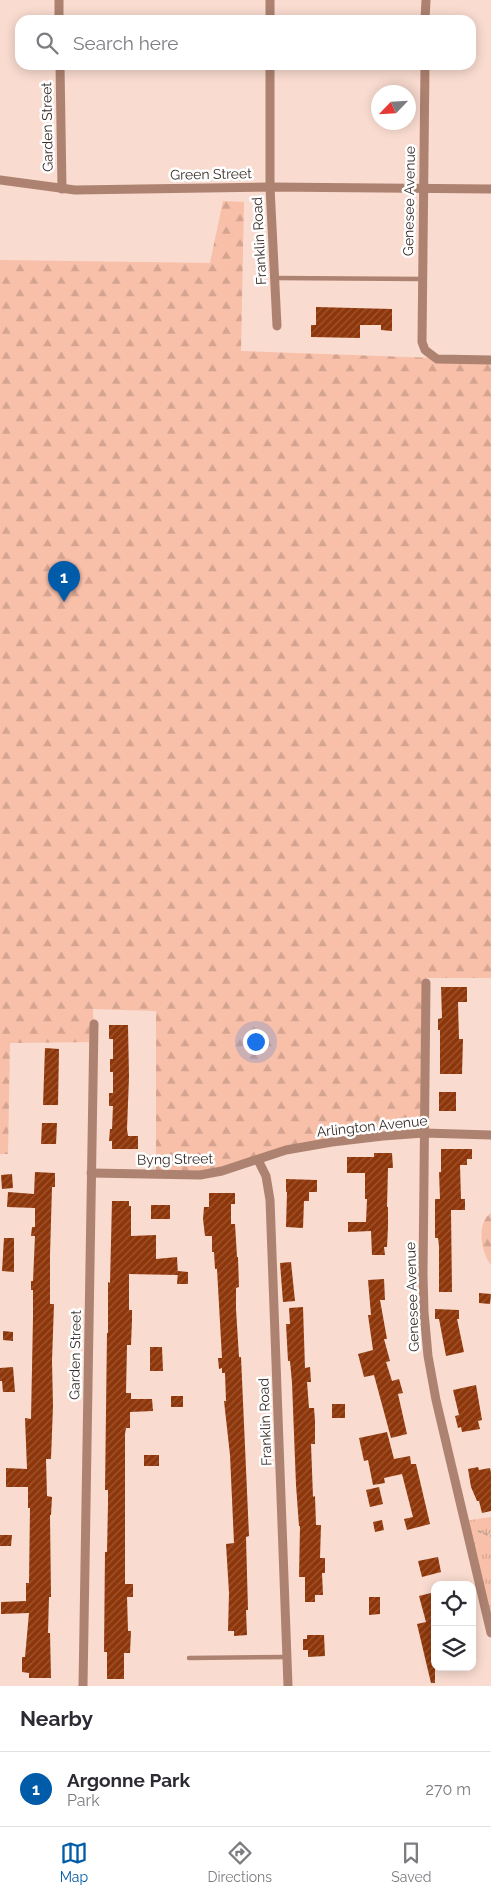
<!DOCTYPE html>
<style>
body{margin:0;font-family:Raleway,sans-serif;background:#f7f7f7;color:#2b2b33}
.controls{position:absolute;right:15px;bottom:15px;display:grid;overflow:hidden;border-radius:10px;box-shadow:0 2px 12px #0003}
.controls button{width:45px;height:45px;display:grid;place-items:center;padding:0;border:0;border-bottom:1px solid #e1e1e2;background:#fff;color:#2b2b33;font:25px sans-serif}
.compass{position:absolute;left:371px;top:85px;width:45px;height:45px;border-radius:50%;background:#fff;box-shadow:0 2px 12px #0003;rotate:245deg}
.you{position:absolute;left:255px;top:1041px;width:18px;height:18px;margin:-12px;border:4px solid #fff;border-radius:50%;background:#1a73e8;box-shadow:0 0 0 8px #1a73e833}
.badge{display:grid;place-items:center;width:32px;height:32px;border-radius:50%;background:#005ba8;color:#fff;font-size:16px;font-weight:700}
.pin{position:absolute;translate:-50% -41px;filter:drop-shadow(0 1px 2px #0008)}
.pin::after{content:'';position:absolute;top:26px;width:18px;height:15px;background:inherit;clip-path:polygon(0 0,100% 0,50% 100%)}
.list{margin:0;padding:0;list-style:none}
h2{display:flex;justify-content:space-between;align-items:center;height:65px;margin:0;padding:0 20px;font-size:21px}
h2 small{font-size:16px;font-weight:400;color:#7c7c81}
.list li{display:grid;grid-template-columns:32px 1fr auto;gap:15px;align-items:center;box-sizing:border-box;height:75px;padding:0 20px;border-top:1px solid #e1e1e2}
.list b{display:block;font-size:19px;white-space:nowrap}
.list p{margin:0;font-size:16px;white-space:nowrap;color:#7c7c81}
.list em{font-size:16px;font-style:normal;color:#7c7c81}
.icon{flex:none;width:28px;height:28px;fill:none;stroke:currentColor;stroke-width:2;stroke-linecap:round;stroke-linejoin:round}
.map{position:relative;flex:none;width:491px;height:1686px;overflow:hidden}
.search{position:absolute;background:#fff;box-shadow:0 2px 12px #0003;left:15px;right:15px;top:15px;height:55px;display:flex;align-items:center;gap:12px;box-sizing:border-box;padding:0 18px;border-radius:15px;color:#7c7c81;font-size:19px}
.sheet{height:140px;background:#fff}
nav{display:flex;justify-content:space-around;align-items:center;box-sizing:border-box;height:70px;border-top:1px solid #e1e1e2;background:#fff;font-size:14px;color:#7c7c81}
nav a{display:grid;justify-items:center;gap:2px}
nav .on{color:#005ba8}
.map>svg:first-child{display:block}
</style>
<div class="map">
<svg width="491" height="1686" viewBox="0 0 491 1686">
<defs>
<pattern id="forest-firs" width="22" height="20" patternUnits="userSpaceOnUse" patternTransform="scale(1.25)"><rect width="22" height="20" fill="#f8bfa9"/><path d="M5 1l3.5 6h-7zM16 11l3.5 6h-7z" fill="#d5a491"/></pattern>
<pattern id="park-tufts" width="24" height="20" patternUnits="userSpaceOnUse" patternTransform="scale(1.25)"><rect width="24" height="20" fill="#f8bfa9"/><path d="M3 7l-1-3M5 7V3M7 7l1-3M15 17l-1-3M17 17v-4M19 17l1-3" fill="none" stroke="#d5a491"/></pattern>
<pattern id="building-hatch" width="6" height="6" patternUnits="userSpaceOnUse" patternTransform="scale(1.25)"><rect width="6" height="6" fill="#8e3609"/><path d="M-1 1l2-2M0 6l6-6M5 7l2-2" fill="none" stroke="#9c5836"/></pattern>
</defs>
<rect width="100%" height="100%" fill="#f9dbcf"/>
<!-- forest -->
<g fill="url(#forest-firs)">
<polygon points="223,201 244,202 241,351 491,360 491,978 426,978 424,1133 332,1142 222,1171 156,1174 156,1011 93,1009 94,1042 10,1043 8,1154 0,1154 0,260 210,263"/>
<path d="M491 1213V1265C481 1253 476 1223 491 1213Z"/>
</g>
<!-- park -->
<polygon fill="url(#park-tufts)" points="491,1517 491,1633 464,1521"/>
<!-- building -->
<g fill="url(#building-hatch)">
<polygon points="316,307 392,309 392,331 381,330 381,325 360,325 360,338 311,337 311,325 316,325"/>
<polygon points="441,987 467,987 467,1002 458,1002 459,1039 463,1039 462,1074 440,1074 440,1030 438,1030 438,1019 442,1018"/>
<polygon points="109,1025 128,1025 129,1077 127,1129 128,1136 138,1136 138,1149 112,1149 112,1141 109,1141 110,1129 112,1129 113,1106 109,1106 109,1093 113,1093 113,1072 110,1072 110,1059 113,1059 113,1039 109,1039"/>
<polygon points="45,1048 59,1049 58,1105 43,1105"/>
<rect x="439" y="1092" width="17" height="19"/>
<polygon points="42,1123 57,1123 56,1144 41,1144"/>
<polygon points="441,1149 472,1149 472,1159 467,1159 467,1165 460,1165 461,1199 465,1199 465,1210 451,1210 452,1292 439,1292 439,1246 438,1238 435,1238 435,1199 440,1199 439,1172 441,1172"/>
<polygon points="374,1153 392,1153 393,1168 388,1168 387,1207 388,1207 388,1227 387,1247 384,1247 385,1255 372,1255 371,1231 348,1232 348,1222 366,1222 367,1199 365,1199 365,1173 347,1173 347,1157 374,1157"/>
<polygon points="35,1172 55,1173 55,1187 52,1187 50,1255 50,1304 54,1304 52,1361 53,1406 51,1459 46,1459 47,1496 52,1497 51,1515 50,1515 51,1597 49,1597 48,1633 50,1633 51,1678 29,1678 29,1673 22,1672 22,1657 25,1657 29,1613 1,1614 1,1602 26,1601 26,1583 29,1583 30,1508 28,1508 28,1487 6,1487 6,1468 27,1469 25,1418 31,1419 33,1317 33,1290 31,1290 31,1281 33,1281 35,1236 31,1236 32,1227 35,1227 35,1208 7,1207 8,1192 34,1194"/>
<polygon points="12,1174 13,1188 2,1189 1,1175"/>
<polygon points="286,1179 317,1180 317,1192 309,1192 309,1201 304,1201 303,1228 286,1227 287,1192 286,1192"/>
<polygon points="209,1193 235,1193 235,1204 231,1204 231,1224 235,1224 237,1257 238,1257 239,1287 236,1288 236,1309 239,1357 241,1357 249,1536 246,1537 248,1610 246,1610 247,1635 234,1636 234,1631 228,1631 229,1593 226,1544 234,1543 230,1455 224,1401 226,1401 225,1373 222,1373 222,1368 219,1369 218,1358 222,1358 217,1269 215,1269 214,1252 212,1252 212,1236 205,1236 203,1219 204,1207 209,1207"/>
<polygon points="112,1201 129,1201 129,1206 131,1206 131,1236 156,1235 156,1259 177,1257 178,1275 129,1274 129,1310 132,1310 132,1320 131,1345 127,1345 126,1393 131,1393 131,1399 152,1399 153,1411 130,1412 130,1428 126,1428 125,1434 125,1584 133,1584 133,1597 127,1597 128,1631 131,1631 130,1653 124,1653 124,1679 107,1679 107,1652 104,1652 105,1552 107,1552 108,1504 108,1490 105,1490 107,1333 108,1333 108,1282 110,1283"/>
<rect x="151" y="1205" width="19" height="14"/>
<polygon points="4,1238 14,1238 14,1272 2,1271"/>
<polygon points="291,1262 295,1301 283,1302 280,1263"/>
<polygon points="178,1271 188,1272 188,1284 177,1284"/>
<polygon points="384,1279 385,1300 380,1300 387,1339 384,1339 390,1361 386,1362 392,1381 399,1379 403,1393 398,1394 407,1434 391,1438 374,1375 364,1377 358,1354 373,1350 368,1315 371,1315 368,1280"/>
<polygon points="479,1293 491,1294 490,1304 479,1303"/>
<polygon points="303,1307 305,1368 310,1367 311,1382 307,1382 309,1408 314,1408 315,1421 315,1444 311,1444 313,1497 315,1496 316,1525 321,1525 320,1558 325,1558 325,1573 322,1573 323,1595 315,1595 315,1602 305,1602 305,1577 299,1577 300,1526 299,1526 296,1485 292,1383 290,1361 288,1361 286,1324 290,1324 289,1308"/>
<polygon points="435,1309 459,1310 459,1319 457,1319 464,1352 446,1356 439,1319 435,1319"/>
<polygon points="3,1331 13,1332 13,1341 3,1340"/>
<polygon points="150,1347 162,1347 163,1371 150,1371"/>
<polygon points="13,1367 15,1392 3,1392 2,1381 0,1381 0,1368"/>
<polygon points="476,1385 482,1420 478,1421 480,1429 462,1432 461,1427 458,1428 455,1416 459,1415 453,1390"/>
<rect x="171" y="1396" width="12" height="11"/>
<rect x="332" y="1404" width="13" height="14"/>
<polygon points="387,1432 394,1459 410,1456 411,1464 416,1464 430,1524 407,1530 404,1519 413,1517 402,1474 384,1478 385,1483 373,1485 368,1460 364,1461 359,1438"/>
<rect x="144" y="1455" width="15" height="11"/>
<polygon points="478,1467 479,1470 490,1468 491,1473 491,1511 482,1513 479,1501 477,1501 471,1487 468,1469"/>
<polygon points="379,1487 383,1504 370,1507 366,1490"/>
<polygon points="382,1520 384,1530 375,1532 373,1522"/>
<polygon points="0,1535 12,1535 11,1546 0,1546"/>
<polygon points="438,1557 441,1572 422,1577 418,1561"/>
<polygon points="435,1592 435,1683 431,1683 417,1624 426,1622 419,1596"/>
<polygon points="369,1597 380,1597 380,1614 369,1615"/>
<polygon points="307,1635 324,1635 325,1656 308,1657 308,1650 303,1650 303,1639 307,1639"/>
</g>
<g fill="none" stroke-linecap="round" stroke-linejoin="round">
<!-- path -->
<polyline stroke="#bda59b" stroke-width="2" stroke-dasharray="4 2.5" stroke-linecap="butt" points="478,1531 491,1536"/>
<!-- lane -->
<g stroke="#ad8271" stroke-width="4.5">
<polyline points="275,278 422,279"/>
<polyline points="189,1658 287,1657"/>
</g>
<!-- street -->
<g stroke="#ad8271" stroke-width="9">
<polyline points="59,0 59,20"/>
<polyline points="270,0 270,20"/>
<polyline points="425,20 426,0"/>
<polyline points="60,65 62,189"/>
<polyline points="270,65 270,187 277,326"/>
<polyline points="425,65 422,342 425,350 437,359 491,360"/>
<polyline points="0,180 75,190 270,187 491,189"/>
<polyline points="426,983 423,1274 424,1312 428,1356 436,1400 491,1633"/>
<polyline points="258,1160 266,1176 270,1200 288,1686"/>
<polyline points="91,1173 200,1175 222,1171 286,1150 332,1142 383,1136 424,1133 491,1135"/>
<polyline points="83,1686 94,1024"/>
</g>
</g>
<g text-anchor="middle" stroke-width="5" stroke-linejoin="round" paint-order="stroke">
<!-- street labels -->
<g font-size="14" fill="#392e29" stroke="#fff">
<text transform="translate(47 127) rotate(-91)" y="5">Garden Street</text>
<text transform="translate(211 174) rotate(-1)" y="5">Green Street</text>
<text transform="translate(409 201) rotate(-89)" y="5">Genesee Avenue</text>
<text transform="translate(259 241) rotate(-93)" y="5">Franklin Road</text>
<text transform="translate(372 1126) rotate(-6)" y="5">Arlington Avenue</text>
<text transform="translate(175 1159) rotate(-1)" y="5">Byng Street</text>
<text transform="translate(412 1297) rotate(-92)" y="5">Genesee Avenue</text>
<text transform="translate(75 1355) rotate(-89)" y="5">Garden Street</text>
<text transform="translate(265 1422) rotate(-92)" y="5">Franklin Road</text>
</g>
</g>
</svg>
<div class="controls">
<button><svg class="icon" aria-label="locate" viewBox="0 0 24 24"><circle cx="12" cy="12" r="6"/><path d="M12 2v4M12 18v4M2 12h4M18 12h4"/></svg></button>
<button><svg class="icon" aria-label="layers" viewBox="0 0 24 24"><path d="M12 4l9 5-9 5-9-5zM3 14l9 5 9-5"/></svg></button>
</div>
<svg class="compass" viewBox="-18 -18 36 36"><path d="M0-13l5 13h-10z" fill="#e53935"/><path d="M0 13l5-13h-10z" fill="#7c7c81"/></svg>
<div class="you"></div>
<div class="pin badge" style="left:64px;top:602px">1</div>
<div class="search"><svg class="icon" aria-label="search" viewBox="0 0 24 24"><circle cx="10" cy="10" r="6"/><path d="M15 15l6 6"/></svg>Search here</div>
</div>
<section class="sheet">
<h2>Nearby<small></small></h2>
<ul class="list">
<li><span class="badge">1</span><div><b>Argonne Park</b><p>Park</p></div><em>270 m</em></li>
</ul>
</section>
<nav>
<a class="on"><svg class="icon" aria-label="map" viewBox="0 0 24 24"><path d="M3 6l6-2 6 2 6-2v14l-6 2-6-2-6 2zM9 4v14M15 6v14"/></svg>Map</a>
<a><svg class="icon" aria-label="directions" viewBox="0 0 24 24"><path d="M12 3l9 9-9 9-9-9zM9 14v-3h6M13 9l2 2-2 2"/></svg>Directions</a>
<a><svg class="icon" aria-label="saved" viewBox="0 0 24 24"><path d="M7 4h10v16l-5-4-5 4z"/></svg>Saved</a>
</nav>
